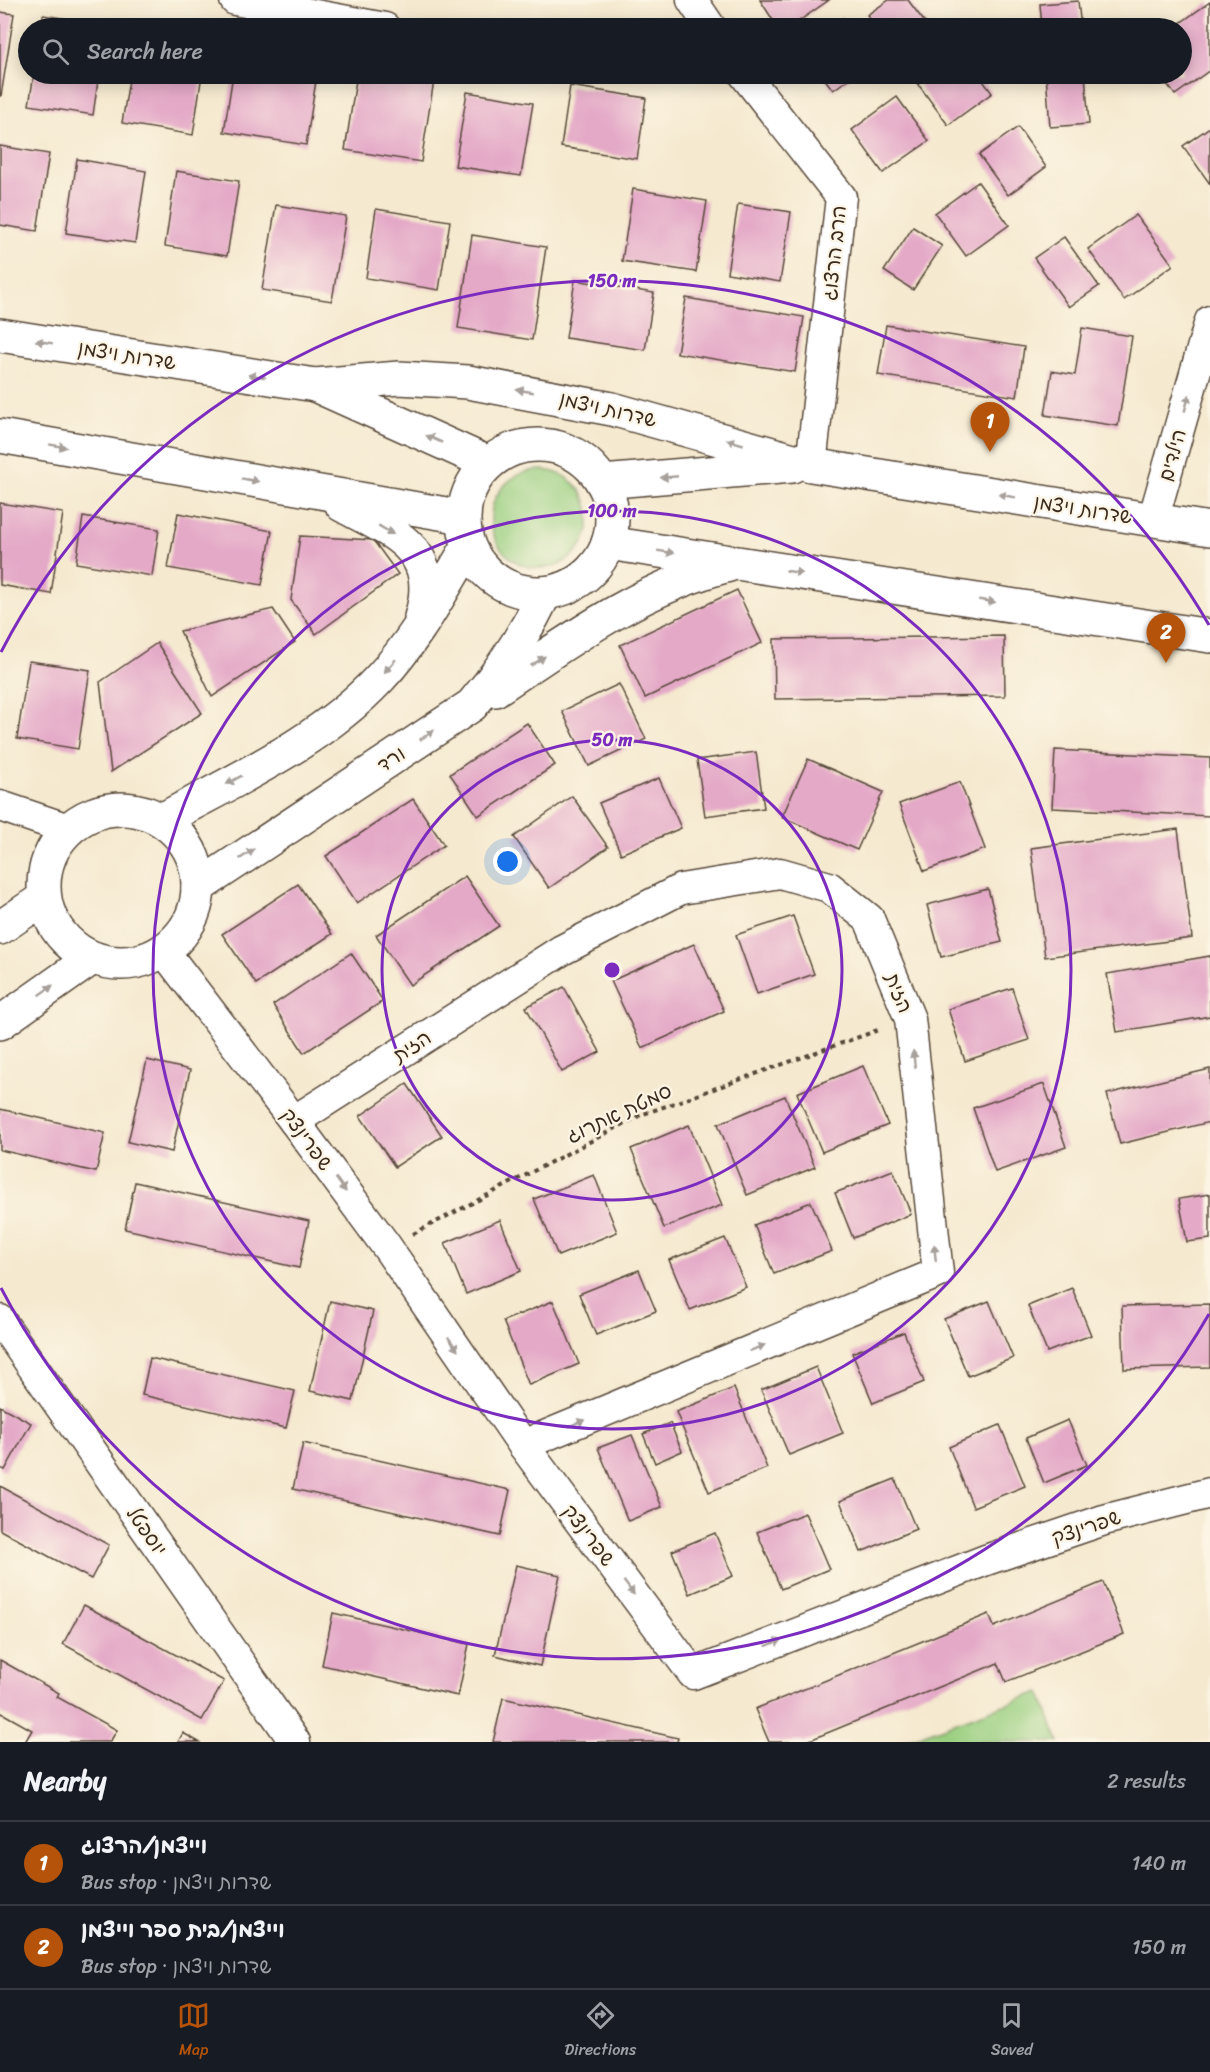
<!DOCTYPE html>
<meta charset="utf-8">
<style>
body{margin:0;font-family:Sriracha,"Playpen Sans Hebrew",sans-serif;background:#242831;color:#f1f3f6}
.you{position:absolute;left:508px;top:862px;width:21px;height:21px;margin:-15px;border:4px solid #fff;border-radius:50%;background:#1a73e8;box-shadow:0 0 0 9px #1a73e833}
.badge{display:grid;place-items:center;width:39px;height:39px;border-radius:50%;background:#b45309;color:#fff;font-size:20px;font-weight:700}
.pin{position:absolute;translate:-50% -50px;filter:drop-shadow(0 2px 3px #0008)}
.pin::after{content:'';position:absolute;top:32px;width:21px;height:18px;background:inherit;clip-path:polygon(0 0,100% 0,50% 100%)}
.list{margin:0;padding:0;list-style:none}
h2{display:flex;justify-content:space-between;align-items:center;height:78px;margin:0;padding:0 24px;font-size:26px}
h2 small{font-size:20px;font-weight:400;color:#9ea1a6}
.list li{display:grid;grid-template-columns:39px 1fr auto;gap:18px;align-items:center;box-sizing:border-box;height:84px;padding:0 24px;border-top:2px solid #363941}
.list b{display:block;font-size:22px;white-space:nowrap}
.list p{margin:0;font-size:20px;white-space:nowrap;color:#9ea1a6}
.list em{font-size:20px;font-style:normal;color:#9ea1a6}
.icon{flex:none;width:33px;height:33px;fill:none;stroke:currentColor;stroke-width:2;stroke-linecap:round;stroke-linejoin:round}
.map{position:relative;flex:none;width:1210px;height:1742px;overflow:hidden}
.search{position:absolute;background:#171b24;box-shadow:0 3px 15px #0003;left:18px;right:18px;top:18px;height:66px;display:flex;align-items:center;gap:15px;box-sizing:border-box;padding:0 21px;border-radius:33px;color:#9ea1a6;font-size:22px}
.sheet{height:246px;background:#171b24}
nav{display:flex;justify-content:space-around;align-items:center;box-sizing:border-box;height:84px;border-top:2px solid #363941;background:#171b24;font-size:16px;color:#9ea1a6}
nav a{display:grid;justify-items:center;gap:3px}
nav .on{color:#b45309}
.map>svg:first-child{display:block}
</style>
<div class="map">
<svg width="1210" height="1742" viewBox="0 0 1210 1742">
<rect width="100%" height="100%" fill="#fcf5e5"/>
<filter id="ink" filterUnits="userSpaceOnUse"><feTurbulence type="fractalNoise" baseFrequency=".0167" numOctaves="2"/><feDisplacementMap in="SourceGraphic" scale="12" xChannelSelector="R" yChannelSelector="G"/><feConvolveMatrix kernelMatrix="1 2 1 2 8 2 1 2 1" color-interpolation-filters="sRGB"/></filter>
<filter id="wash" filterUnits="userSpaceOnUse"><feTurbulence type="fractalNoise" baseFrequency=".008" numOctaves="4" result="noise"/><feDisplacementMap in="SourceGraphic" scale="24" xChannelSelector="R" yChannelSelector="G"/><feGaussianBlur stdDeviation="1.35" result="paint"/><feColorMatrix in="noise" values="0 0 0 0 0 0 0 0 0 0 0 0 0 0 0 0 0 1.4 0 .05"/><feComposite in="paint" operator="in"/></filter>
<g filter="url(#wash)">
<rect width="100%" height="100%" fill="#f5e9cf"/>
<!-- green -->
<g fill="#9acf80" stroke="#6a7c4f" stroke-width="1.5">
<circle cx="540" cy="519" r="49"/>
<polygon points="1040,1692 1059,1742 902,1742"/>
</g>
<g id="blocks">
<!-- building -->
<g fill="#e4a9c7">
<polygon points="760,0 829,0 789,28 778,28"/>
<polygon points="889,0 908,0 929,28 877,28 867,15"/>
<polygon points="1078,1 1081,28 1042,28 1040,4"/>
<polygon points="1210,2 1210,70 1175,95 1160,74 1182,74 1182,28 1173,28"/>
<polygon points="0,12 14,14 1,96 0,96"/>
<polygon points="43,15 107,25 106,28 41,28"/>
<polygon points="843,18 851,28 829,28"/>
<polygon points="138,21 176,27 175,28 137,28"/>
<polygon points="34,74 99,74 93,115 29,105"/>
<polygon points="130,74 202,74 193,135 122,123"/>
<polygon points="233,74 317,74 306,145 224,132"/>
<polygon points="357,74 435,74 421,162 345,150"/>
<polygon points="821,74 856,74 833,90"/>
<polygon points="933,74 978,74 992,93 948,125 918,84"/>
<polygon points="1046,74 1085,74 1089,124 1050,127"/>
<polygon points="570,86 646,98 637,159 561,147"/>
<polygon points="467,92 533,103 521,176 455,166"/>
<polygon points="897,97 929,141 883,173 852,130"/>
<polygon points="1018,127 1046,167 1008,195 979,155"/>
<polygon points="1210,127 1210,184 1183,146"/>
<polygon points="0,146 49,154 37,231 0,225"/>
<polygon points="77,159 146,171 135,243 66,233"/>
<polygon points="176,171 239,181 227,256 165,246"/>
<polygon points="978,182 1009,225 966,256 935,213"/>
<polygon points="633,189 707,201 696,272 622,261"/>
<polygon points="738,204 791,212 780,282 727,273"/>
<polygon points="276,205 346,216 332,301 262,290"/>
<polygon points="376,209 450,221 439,290 366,278"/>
<polygon points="1136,215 1173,265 1124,300 1088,249"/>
<polygon points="913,227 942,246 913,290 884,271"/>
<polygon points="472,235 546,247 532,340 458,328"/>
<polygon points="1064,237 1099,286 1069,307 1034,258"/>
<polygon points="575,280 654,293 645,350 566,338"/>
<polygon points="686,298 804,317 795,372 677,353"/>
<polygon points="886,325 1024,347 1017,397 878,375"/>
<polygon points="1082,328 1132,336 1118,426 1045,415 1052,371 1075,375"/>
<polygon points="0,503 63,513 51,594 0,585"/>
<polygon points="178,513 272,531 262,585 168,568"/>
<polygon points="83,517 159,529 152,576 76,563"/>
<polygon points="300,536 373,540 398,574 316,634 291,600"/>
<polygon points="737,590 762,643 645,698 620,645"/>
<polygon points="273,609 295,642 212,697 180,631"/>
<polygon points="1004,636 1005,696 775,699 774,639"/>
<polygon points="157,643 202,713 111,772 100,682"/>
<polygon points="29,661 90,670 78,749 17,739"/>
<polygon points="619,684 646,739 589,766 562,711"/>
<polygon points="527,723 555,765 478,816 450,774"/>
<polygon points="1055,750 1210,758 1210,816 1052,808"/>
<polygon points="756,752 764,808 705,816 697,760"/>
<polygon points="808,759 883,792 857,850 782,817"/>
<polygon points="659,778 681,828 621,854 599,803"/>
<polygon points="960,782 985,849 924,871 899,804"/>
<polygon points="572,796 608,847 549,888 514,837"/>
<polygon points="413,799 444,845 357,903 326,856"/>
<polygon points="1178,829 1192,938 1045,957 1031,848"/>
<polygon points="465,876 499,926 410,985 376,935"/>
<polygon points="298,884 332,934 256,984 222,934"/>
<polygon points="988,889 1002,942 941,957 927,905"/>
<polygon points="793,916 814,974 757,994 736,935"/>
<polygon points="694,944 724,1011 642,1048 611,981"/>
<polygon points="351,953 383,1001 304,1053 273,1005"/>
<polygon points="1210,956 1210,1016 1117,1032 1107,974"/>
<polygon points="564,987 600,1052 562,1072 526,1007"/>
<polygon points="1012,988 1029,1040 965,1061 948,1009"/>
<polygon points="147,1060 190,1070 172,1152 128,1142"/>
<polygon points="863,1066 888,1125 822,1152 797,1093"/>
<polygon points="1210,1069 1210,1122 1120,1144 1107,1094"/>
<polygon points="407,1084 442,1136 395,1167 360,1116"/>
<polygon points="1044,1084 1066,1147 995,1172 973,1108"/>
<polygon points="785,1096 815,1167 747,1195 718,1124"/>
<polygon points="0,1109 105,1133 96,1172 0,1150"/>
<polygon points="689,1125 722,1205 664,1228 631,1149"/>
<polygon points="893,1170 911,1214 853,1238 835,1193"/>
<polygon points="594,1175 617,1232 558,1256 534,1199"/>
<polygon points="135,1182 309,1221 299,1268 125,1229"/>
<polygon points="1210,1194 1210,1239 1187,1242 1179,1199"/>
<polygon points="811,1202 832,1251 774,1274 754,1225"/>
<polygon points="500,1220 521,1271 466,1294 445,1243"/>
<polygon points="725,1238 746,1287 690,1310 669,1260"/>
<polygon points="639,1270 656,1311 596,1335 579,1294"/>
<polygon points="1072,1288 1091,1335 1047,1352 1028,1306"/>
<polygon points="330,1301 373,1311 353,1401 310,1391"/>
<polygon points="553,1301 579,1364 529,1385 503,1321"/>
<polygon points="989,1301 1013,1358 968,1376 944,1319"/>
<polygon points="1210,1304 1210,1367 1124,1369 1122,1306"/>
<polygon points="904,1332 924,1382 873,1403 852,1353"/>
<polygon points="150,1358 295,1391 286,1428 142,1395"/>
<polygon points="816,1367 843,1433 789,1455 761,1390"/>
<polygon points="734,1388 767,1468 709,1492 676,1412"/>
<polygon points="0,1406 31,1423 5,1470 0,1468"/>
<polygon points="1068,1420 1087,1465 1044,1483 1026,1438"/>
<polygon points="670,1423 682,1451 655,1463 643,1434"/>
<polygon points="1000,1425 1025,1486 973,1507 949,1447"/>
<polygon points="632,1435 662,1507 628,1521 598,1448"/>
<polygon points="303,1443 510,1490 500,1536 293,1489"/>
<polygon points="895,1479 916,1529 861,1552 840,1501"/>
<polygon points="0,1486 109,1545 91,1579 0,1530"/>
<polygon points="805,1513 829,1569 781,1589 757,1532"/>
<polygon points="715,1533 733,1576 690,1594 672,1551"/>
<polygon points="516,1565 560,1575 540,1666 495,1655"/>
<polygon points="1103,1582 1124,1634 1006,1682 998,1663 805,1742 769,1742 755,1709 989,1614 994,1627"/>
<polygon points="84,1605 224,1681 202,1720 63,1644"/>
<polygon points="333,1613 469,1644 458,1696 322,1665"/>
<polygon points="0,1660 59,1693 57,1697 117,1730 110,1742 25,1742 32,1730 0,1712"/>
<polygon points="503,1698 678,1738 677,1742 493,1742"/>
<polygon points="183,1733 199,1742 178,1742"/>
</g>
</g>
</g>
<g filter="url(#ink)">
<use href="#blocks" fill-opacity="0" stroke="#574739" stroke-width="1.5"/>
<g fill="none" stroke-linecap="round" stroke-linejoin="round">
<defs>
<g id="minor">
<polyline points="235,0 385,28"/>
<polyline points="692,0 711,28"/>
<polyline points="744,74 841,197 811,465"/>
<polyline points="1153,520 1210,321"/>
<polyline points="0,806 68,829"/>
<polyline points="164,951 294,1121 387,1247 523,1445 693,1674 986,1560 1104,1520 1210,1493"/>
<polyline points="294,1121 562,950 681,889 780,873 829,887 869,919 910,1019 938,1273 523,1445"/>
<polyline points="0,1320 295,1742"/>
</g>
<g id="tertiary">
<polyline points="0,335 315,385 399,378 468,382 612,409 811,465 1210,529"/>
<polyline points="315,385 488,463"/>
<polyline points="0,436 463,517"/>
<circle cx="538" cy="519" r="74"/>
<polyline points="602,482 792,466"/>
<path d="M342 505C392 532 442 549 421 617"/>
<polyline points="608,543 1210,636"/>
<path d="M495 690C568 641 642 587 729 565"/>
<circle cx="121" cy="886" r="77"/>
<path d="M162 820C236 779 320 742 379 679 416 640 441 592 468 547"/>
<path d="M198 887 472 705C502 670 525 634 545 593"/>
<polyline points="0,928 44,898"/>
<polyline points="0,1023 92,958"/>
</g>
</defs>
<!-- minor casing -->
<use href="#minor" stroke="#574739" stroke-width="33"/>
<!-- tertiary casing -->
<use href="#tertiary" stroke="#574739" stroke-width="36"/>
<!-- path -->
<polyline stroke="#574739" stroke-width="4" stroke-dasharray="4.5 4.5" stroke-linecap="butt" points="413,1234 641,1115 881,1029"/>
<!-- minor -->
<use href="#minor" stroke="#fff" stroke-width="30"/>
<!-- tertiary -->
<use href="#tertiary" stroke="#fff" stroke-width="33"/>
</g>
<!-- one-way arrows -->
<defs><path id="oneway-solid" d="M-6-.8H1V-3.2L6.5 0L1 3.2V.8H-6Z" transform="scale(1.5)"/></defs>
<g fill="#a79f9a">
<use href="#oneway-solid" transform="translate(44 342) rotate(-171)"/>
<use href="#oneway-solid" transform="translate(257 376) rotate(-171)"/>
<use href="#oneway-solid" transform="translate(525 391) rotate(-171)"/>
<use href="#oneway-solid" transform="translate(1187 403) rotate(-74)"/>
<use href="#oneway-solid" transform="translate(434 439) rotate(-156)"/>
<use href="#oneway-solid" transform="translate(735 442) rotate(-164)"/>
<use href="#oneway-solid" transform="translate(58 446) rotate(10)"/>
<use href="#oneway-solid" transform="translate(669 477) rotate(175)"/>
<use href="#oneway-solid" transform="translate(250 480) rotate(10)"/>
<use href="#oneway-solid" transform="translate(1007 496) rotate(-171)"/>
<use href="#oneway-solid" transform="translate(386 530) rotate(31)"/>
<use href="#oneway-solid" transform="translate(666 552) rotate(9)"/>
<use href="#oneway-solid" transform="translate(794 572) rotate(9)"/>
<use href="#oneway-solid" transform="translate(987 601) rotate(9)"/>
<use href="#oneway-solid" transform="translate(538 661) rotate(-34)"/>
<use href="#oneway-solid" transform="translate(390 666) rotate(131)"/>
<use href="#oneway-solid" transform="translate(427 735) rotate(-34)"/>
<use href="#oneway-solid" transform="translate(234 780) rotate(151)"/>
<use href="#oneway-solid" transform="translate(247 854) rotate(-34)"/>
<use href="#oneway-solid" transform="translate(46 990) rotate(-35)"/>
<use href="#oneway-solid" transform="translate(914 1059) rotate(-96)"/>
<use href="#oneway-solid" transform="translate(341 1185) rotate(54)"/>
<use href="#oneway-solid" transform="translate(935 1253) rotate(-96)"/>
<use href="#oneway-solid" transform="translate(453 1344) rotate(55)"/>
<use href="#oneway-solid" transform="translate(757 1348) rotate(-23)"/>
<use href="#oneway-solid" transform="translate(577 1423) rotate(-23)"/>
<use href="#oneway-solid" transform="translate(629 1588) rotate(53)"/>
<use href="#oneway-solid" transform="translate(774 1643) rotate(-21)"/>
</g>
</g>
<!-- distance rings -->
<g fill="none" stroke="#7b2cbf" stroke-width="3">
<circle cx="612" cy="970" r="230"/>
<circle cx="612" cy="970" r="459"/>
<path d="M1209 1314A689 689 0 0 1 1 1288M1 652A689 689 0 0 1 1209 625"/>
</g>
<g text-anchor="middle" stroke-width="4.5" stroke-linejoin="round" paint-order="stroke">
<!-- street labels -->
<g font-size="20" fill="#3b2a1e" stroke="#fcf5e5">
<text transform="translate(834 253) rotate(-84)" y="7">הרב הרצוג</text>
<text transform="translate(127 355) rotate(9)" y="7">שדרות ויצמן</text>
<text transform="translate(608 409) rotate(13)" y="7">שדרות ויצמן</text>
<text transform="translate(1172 455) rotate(-74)" y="7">הילדים</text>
<text transform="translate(1083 509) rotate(9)" y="7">שדרות ויצמן</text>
<text transform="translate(391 759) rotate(-34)" y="7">ורד</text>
<text transform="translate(899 993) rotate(68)" y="7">הזית</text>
<text transform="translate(412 1046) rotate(-33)" y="7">הזית</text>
<text transform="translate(619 1113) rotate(-25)" y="7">סמטת אתרוג</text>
<text transform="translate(307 1139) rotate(54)" y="7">שפרינצק</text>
<text transform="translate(1086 1527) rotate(-18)" y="7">שפרינצק</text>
<text transform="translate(147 1531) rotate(55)" y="7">יוספטל</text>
<text transform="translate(589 1535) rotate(53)" y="7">שפרינצק</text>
</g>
</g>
<circle cx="612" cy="970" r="9" fill="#7b2cbf" stroke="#fcf5e5" stroke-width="3"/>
<g font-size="18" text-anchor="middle" font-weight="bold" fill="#7b2cbf" stroke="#fcf5e5" stroke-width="4.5" stroke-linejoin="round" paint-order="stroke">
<text x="612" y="287">150 m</text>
<text x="612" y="517">100 m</text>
<text x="612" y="746">50 m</text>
</g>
</svg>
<div class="you"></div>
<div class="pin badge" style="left:990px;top:452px">1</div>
<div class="pin badge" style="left:1166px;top:663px">2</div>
<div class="search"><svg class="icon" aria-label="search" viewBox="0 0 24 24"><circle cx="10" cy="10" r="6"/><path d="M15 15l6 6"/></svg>Search here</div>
</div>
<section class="sheet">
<h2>Nearby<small>2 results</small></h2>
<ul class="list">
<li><span class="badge">1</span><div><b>וייצמן/הרצוג</b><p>Bus stop · שדרות ויצמן</p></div><em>140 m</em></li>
<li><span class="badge">2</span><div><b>וייצמן/בית ספר וייצמן</b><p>Bus stop · שדרות ויצמן</p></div><em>150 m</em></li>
</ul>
</section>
<nav>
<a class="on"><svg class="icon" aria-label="map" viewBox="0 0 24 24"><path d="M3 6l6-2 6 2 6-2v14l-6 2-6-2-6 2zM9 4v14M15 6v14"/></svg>Map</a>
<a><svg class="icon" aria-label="directions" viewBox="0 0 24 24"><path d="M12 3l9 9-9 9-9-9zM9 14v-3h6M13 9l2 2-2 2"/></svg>Directions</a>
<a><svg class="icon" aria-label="saved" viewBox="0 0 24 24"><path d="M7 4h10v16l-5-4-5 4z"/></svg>Saved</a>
</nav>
